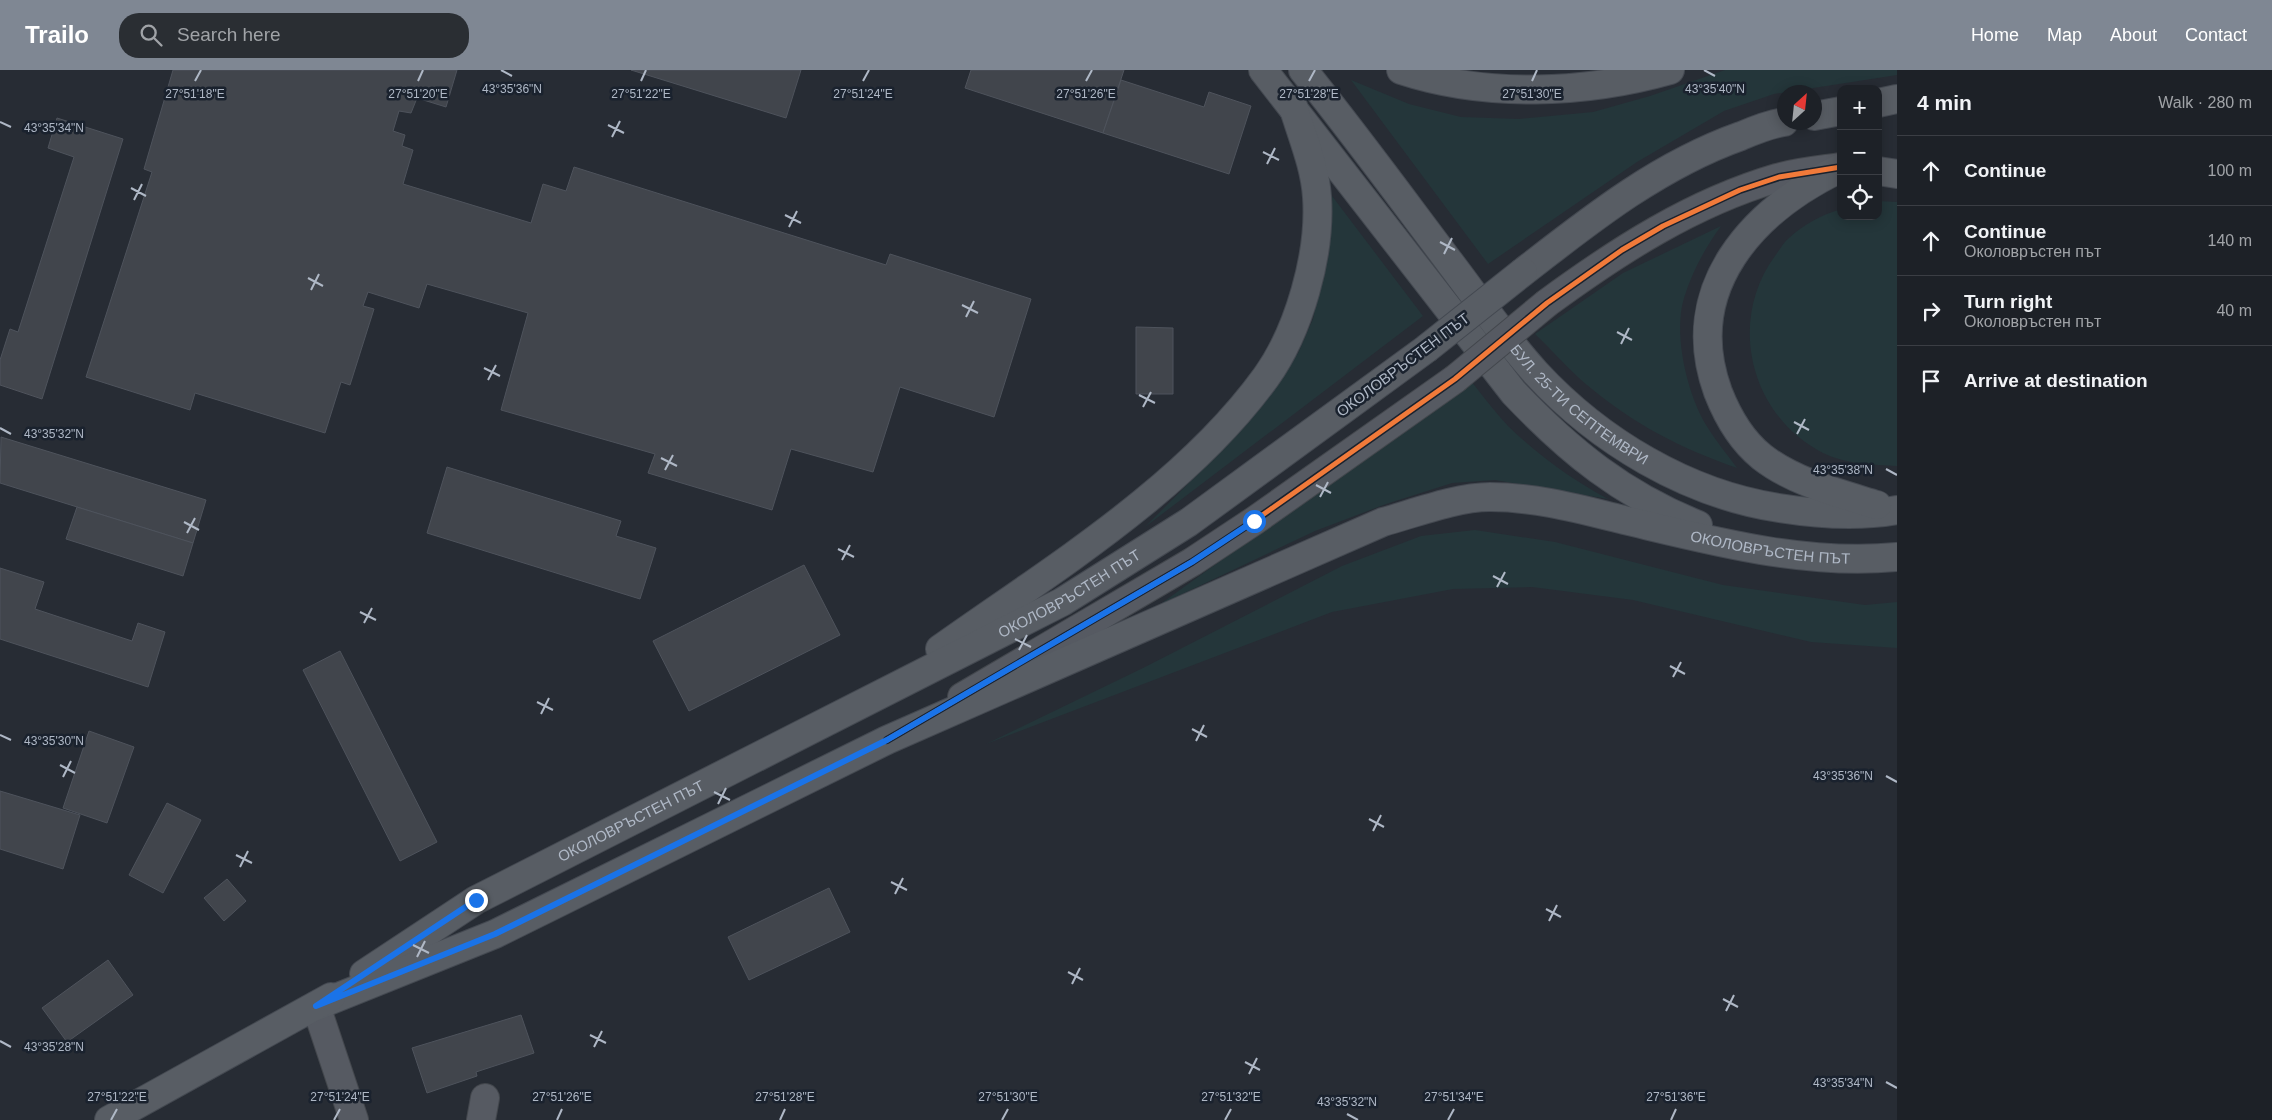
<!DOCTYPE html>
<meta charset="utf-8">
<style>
body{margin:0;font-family:Helvetica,sans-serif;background:#2a2e33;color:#f1f3f6}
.controls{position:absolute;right:15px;top:15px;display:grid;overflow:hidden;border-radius:10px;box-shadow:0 2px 12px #0003}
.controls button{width:45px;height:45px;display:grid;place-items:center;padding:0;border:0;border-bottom:1px solid #3b3e44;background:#1d2127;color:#f1f3f6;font:25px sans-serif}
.compass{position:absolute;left:1777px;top:15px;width:45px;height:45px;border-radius:50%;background:#1d2127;box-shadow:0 2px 12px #0003;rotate:27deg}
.stop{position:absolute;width:15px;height:15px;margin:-11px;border:4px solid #1a73e8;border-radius:50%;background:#fff}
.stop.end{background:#1a73e8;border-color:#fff;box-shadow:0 1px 5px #0008}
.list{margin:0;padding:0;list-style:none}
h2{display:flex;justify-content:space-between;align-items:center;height:65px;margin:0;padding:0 20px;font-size:21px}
h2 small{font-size:16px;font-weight:400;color:#a0a3a7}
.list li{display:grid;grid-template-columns:32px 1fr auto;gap:15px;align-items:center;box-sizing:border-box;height:70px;padding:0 20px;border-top:1px solid #3b3e44}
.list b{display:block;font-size:19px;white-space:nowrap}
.list p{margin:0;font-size:16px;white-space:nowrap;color:#a0a3a7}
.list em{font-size:16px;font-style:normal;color:#a0a3a7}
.icon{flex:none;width:28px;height:28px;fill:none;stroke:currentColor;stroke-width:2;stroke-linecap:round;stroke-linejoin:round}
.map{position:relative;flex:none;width:1897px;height:1050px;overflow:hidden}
header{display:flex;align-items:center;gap:30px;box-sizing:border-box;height:70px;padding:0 25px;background:#7f8793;color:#fff}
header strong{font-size:24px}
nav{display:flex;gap:28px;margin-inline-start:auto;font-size:18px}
.search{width:350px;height:45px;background:#2a2e33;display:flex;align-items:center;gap:12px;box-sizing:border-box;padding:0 18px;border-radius:20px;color:#a0a3a7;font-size:19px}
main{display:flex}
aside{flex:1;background:#1d2127}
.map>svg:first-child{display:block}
</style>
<header>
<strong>Trailo</strong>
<div class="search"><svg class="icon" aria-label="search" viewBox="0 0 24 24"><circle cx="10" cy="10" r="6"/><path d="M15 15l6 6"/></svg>Search here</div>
<nav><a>Home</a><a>Map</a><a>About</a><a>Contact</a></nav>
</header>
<main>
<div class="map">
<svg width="1897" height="1050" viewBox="0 0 1897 1050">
<rect width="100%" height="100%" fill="#272c34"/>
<!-- green -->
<g fill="#24363a">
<polygon points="1725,0 1897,0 1897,5 1774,24 1724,41 1637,92 1488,194 1351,10 1409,34 1461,47 1519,49 1593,42 1650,26"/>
<polygon points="1329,122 1423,246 1145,457 1199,403 1261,333 1298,283 1313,249 1330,170"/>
<path d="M1878 131 1897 132V396C1872 395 1846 394 1823 383 1750 346 1727 251 1775 186 1779 181 1783 173 1789 168 1804 154 1822 145 1841 139V146H1878Z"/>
<path d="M1721 156C1705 178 1692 202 1684 228 1673 264 1687 323 1706 355 1715 370 1727 384 1737 398 1680 378 1635 355 1587 315 1569 300 1553 281 1535 264L1623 203Z"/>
<path d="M1471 311C1483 326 1495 342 1508 356 1538 385 1571 409 1608 429L1495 410 1452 413 1386 434 1315 461 1159 535Z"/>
<polygon points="1475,460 1555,472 1723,515 1865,535 1897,532 1897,578 1811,572 1633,530 1532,517 1453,519 1332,542 986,674 1143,598 1342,496 1421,466"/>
</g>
<!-- building -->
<g fill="#41454c" stroke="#4e535c">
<polygon points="173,0 457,0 446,37 417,28 411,43 399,41 393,61 405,65 402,76 413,80 403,114 531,153 543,114 566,121 574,97 886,195 890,184 1031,229 994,347 900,317 873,402 791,379 772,440 648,403 655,384 501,340 528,243 427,214 419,238 368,222 363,236 374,239 350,315 341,312 325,363 195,323 190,340 86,307 152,102 144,99"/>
<polygon points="631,0 801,0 786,48"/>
<polygon points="971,0 1124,0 1103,63 965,18"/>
<polygon points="1121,10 1204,37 1209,22 1251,36 1229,104 1103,63"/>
<polygon points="57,48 123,69 42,329 0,315 0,290 10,259 18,262 74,87 48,78"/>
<polygon points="1136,257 1173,258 1173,324 1136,324"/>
<polygon points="1,367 206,430 193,473 0,413"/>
<polygon points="447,397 621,451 616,466 656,478 640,529 427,463"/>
<polygon points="77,437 193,473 183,506 66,469"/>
<polygon points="804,495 840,565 689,641 653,571"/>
<polygon points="0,498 44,512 35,539 132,571 138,553 165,562 148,617 0,569"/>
<polygon points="340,581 437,772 400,791 303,600"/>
<polygon points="89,661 134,677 107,753 63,738"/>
<polygon points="0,721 80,745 63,799 0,779"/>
<polygon points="167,733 201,750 163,823 129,805"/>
<polygon points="227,809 246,831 224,851 204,828"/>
<polygon points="829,818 850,862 749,910 728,867"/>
<polygon points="108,890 133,925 67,972 42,938"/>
<polygon points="521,945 534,983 476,1002 477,1006 427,1023 412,978"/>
</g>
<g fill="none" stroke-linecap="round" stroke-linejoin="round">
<defs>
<g id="minor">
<path d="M1547 233C1618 181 1692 133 1777 108 1797 102 1820 100 1841 97"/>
<polyline points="962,627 1192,492 1254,451 1455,309"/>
<polyline points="316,936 354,1050"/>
<polyline points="481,1050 485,1028"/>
</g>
<g id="major">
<path d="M1263 0 1514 323C1570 382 1622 424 1698 455"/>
<path id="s1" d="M1303 0C1354 63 1402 129 1451 194 1479 231 1505 269 1536 303 1599 371 1687 424 1779 438 1817 444 1859 447 1897 440"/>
<path d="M1401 0C1486 28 1585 24 1670 0"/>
<polyline points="1878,33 1897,29"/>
<polyline points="1814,46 1841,41"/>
<path d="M1841 98C1753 140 1680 218 1718 322 1727 345 1742 371 1762 387 1794 412 1838 423 1877 435"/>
<polyline points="1878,101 1897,104"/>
<path d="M1523 202C1591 149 1659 95 1741 66 1755 60 1770 54 1784 52"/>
<path d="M940 579C1051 500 1185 419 1266 307 1299 261 1321 184 1317 127 1315 96 1302 66 1293 36"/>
<path id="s2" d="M364 904 476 830 1062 532 1189 452 1426 279"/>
<path id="s3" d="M316 936 495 864 887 670 1383 452C1415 443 1457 427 1490 427 1536 427 1579 439 1624 450 1713 471 1805 496 1897 487"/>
<polyline points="109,1050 331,927"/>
</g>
</defs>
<!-- minor casing -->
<use href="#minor" stroke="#43474d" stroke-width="30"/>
<!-- major casing -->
<use href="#major" stroke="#444951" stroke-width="30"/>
<!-- minor -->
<use href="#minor" stroke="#565a62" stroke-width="28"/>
<!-- major -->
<use href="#major" stroke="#585d64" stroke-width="28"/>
<defs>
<polyline id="minor-bridge" points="1455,309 1547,233"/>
<polyline id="major-bridge" points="1426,279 1523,202"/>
</defs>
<!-- minor-bridge casing -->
<use href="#minor-bridge" stroke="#43474d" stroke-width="30" stroke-linecap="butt"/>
<!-- major-bridge casing -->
<use href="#major-bridge" stroke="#444951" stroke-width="30" stroke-linecap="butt"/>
<!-- minor-bridge -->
<use href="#minor-bridge" stroke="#565a62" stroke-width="28"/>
<!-- major-bridge -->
<use href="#major-bridge" stroke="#585d64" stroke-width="28"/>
<defs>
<polyline id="cycleway" points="887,670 1192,492 1254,451 1455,309 1547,233 1622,180 1663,156 1740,120 1779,107 1841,97"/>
</defs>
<!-- cycleway casing -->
<use href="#cycleway" stroke="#1a222e" stroke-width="8"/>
<!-- cycleway -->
<use href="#cycleway" stroke="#f17a3a" stroke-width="5"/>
</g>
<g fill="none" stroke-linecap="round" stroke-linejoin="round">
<!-- route -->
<polyline stroke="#1a73e8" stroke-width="6" points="476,830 316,936 495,864 887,670 1192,492 1254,451"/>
</g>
<!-- ticks -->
<path fill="none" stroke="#afb8c6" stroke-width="2" d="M501 0 512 6M1704 0 1715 6M195 11 201 0M418 11 423 0M641 11 646 0M863 11 869 0M1086 11 1092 0M1309 11 1315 0M1532 11 1537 0M0 52 11 57M608 55 624 63M612 67 620 51M1263 82 1279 90M1267 94 1275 78M131 118 146 126M134 130 142 114M785 145 801 153M789 157 797 141M1440 172 1455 180M1444 184 1452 168M308 208 323 216M311 220 319 204M962 235 978 243M966 247 974 231M1617 262 1632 270M1621 274 1629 258M484 298 500 306M488 310 496 295M1139 325 1155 333M1143 337 1151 322M1794 352 1809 360M0 358 11 364M1797 364 1805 349M661 388 677 396M1886 399 1897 405M665 400 673 385M1316 415 1331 423M1320 427 1328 412M184 452 199 460M187 463 195 448M838 479 854 487M842 490 850 475M1493 506 1508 514M1497 517 1505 502M360 542 376 550M364 553 372 538M1015 569 1031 577M1019 580 1027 565M1670 596 1685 604M1673 607 1681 592M537 632 553 640M541 644 549 628M1192 659 1207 667M0 665 11 670M1196 671 1204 655M60 695 75 703M1886 706 1897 712M63 707 71 691M714 722 730 730M718 734 726 718M1369 749 1384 757M1373 761 1381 745M236 785 252 793M240 797 248 781M891 812 907 820M895 824 903 808M1546 839 1561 847M1549 851 1557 835M413 875 429 883M417 887 425 871M1068 902 1083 910M1072 914 1080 898M1723 929 1738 937M1726 941 1734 925M590 965 606 973M0 971 11 977M594 977 602 961M1245 992 1260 1000M1249 1004 1257 988M1886 1012 1897 1018M1347 1044 1358 1050M111 1050 117 1039M334 1050 340 1039M557 1050 562 1039M780 1050 785 1039M1002 1050 1008 1039M1225 1050 1231 1039M1448 1050 1454 1039M1671 1050 1676 1039"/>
<g text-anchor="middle" stroke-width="5" stroke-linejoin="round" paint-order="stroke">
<!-- street labels -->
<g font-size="15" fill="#afb8c6" stroke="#1a222e">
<text transform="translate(1403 295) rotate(-37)" y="5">ОКОЛОВРЪСТЕН ПЪТ</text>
<text dy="5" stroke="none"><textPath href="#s1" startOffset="436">БУЛ. 25-ТИ СЕПТЕМВРИ</textPath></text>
<text dy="5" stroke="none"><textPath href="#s3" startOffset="1568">ОКОЛОВРЪСТЕН ПЪТ</textPath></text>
<text dy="5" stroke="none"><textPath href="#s2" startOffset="802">ОКОЛОВРЪСТЕН ПЪТ</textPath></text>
<text dy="5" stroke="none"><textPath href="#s2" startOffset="308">ОКОЛОВРЪСТЕН ПЪТ</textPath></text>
</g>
</g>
<g font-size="12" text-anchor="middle" fill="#afb8c6" stroke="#1a222e" stroke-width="5" stroke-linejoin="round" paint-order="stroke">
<text x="512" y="23">43°35'36"N</text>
<text x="1715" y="23">43°35'40"N</text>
<text x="195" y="28">27°51'18"E</text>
<text x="418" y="28">27°51'20"E</text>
<text x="641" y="28">27°51'22"E</text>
<text x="863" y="28">27°51'24"E</text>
<text x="1086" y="28">27°51'26"E</text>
<text x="1309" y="28">27°51'28"E</text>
<text x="1532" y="28">27°51'30"E</text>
<text x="54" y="62">43°35'34"N</text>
<text x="54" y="368">43°35'32"N</text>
<text x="1843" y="404">43°35'38"N</text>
<text x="54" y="675">43°35'30"N</text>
<text x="1843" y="710">43°35'36"N</text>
<text x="54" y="981">43°35'28"N</text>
<text x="1843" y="1017">43°35'34"N</text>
<text x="117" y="1031">27°51'22"E</text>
<text x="340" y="1031">27°51'24"E</text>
<text x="562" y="1031">27°51'26"E</text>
<text x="785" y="1031">27°51'28"E</text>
<text x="1008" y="1031">27°51'30"E</text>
<text x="1231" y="1031">27°51'32"E</text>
<text x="1454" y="1031">27°51'34"E</text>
<text x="1676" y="1031">27°51'36"E</text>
<text x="1347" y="1036">43°35'32"N</text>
</g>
</svg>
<div class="controls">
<button>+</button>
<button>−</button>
<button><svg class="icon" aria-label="locate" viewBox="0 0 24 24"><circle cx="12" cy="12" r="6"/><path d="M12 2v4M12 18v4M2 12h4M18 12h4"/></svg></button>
</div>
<svg class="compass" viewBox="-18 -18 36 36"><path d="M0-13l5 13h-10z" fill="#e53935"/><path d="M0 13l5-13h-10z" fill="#a0a3a7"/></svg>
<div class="stop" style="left:1254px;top:451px"></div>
<div class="stop end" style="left:476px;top:830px"></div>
</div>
<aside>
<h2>4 min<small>Walk · 280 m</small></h2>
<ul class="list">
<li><svg class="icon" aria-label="ahead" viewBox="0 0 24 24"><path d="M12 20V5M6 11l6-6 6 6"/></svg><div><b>Continue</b></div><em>100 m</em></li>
<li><svg class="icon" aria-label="ahead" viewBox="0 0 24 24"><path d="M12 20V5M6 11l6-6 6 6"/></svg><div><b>Continue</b><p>Околовръстен път</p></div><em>140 m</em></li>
<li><svg class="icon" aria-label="right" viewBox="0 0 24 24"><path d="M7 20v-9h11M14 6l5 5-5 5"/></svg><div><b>Turn right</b><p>Околовръстен път</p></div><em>40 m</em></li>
<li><svg class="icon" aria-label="arrive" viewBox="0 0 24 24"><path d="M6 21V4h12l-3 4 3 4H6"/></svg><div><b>Arrive at destination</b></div></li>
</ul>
</aside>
</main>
